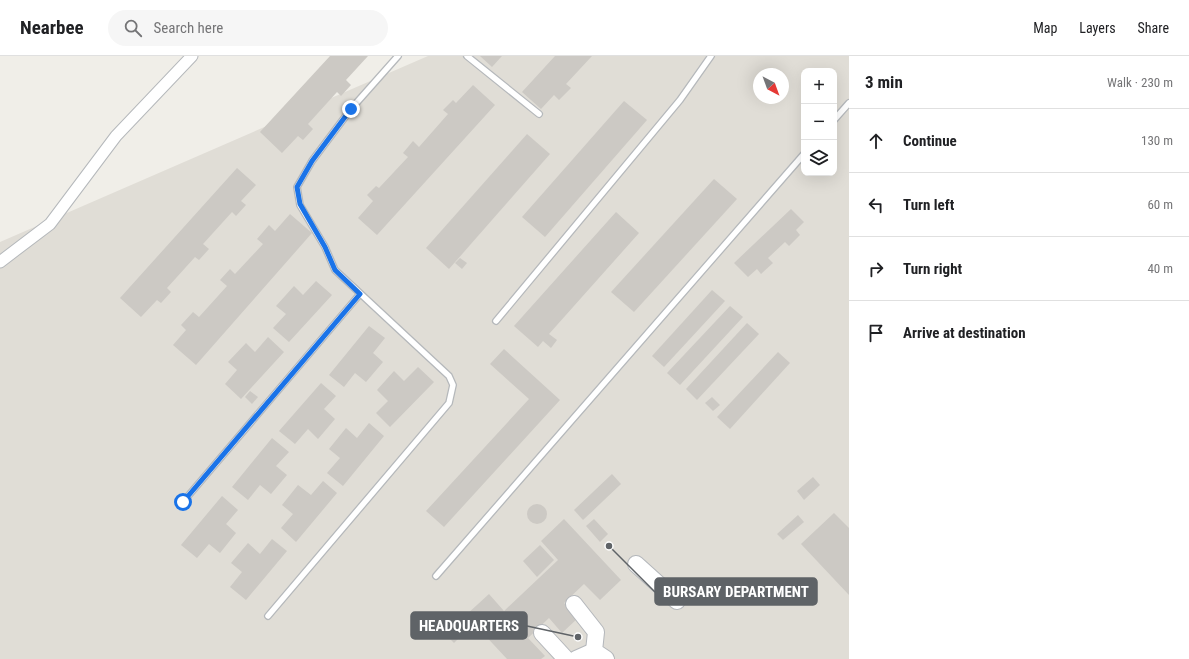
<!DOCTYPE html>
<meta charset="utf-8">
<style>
body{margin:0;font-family:"Roboto Condensed",sans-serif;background:#f6f6f6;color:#202124}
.controls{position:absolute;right:12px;top:12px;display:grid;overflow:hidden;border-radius:8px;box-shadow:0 4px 16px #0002}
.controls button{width:36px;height:36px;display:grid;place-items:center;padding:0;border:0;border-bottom:1px solid #e0e0e0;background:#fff;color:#202124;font:20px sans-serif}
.compass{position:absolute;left:753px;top:12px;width:36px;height:36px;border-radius:50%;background:#fff;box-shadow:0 4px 16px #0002;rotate:139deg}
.stop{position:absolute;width:12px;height:12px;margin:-9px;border:3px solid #1a73e8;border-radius:50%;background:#fff}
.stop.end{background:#1a73e8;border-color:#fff;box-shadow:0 1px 4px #0008}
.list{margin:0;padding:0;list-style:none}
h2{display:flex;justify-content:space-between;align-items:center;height:52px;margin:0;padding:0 16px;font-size:17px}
h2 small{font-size:13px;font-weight:400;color:#757577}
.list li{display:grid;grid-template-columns:26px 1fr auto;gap:12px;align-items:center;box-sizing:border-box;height:64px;padding:0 16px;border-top:1px solid #e0e0e0}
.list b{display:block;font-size:15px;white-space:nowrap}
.list em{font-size:13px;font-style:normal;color:#757577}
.icon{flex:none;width:22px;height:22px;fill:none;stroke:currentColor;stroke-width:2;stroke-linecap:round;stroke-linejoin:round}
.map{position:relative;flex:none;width:849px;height:603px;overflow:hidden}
header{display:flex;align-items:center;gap:24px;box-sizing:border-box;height:56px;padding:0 20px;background:#fff;border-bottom:1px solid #e0e0e0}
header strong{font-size:19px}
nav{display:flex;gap:22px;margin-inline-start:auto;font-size:14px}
.search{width:280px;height:36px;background:#f6f6f6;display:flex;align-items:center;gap:10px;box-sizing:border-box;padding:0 14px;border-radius:22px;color:#757577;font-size:15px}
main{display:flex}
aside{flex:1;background:#fff}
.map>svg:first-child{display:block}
</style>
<header>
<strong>Nearbee</strong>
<div class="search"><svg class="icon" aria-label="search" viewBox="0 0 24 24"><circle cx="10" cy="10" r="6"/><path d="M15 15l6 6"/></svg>Search here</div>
<nav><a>Map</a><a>Layers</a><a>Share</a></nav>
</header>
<main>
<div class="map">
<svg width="849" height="603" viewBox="0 0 849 603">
<rect width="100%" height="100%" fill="#f0eee8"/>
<!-- education -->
<path fill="#e0ddd6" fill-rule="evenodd" d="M428 0H849V603H0V186ZM804 15H834V117H804ZM759 18H783V42H759Z"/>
<!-- building -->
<g fill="#ccc9c4">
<polygon points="330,0 368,0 346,24 351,29 341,40 337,36 308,68 313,73 303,84 298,80 282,97 260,76"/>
<polygon points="480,0 502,0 492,11"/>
<polygon points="555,0 592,0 566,28 571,32 559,44 554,39 541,53 522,36"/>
<polygon points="473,29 495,49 377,179 358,162 373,145 367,139 376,130 379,132 408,101 403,97 413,85 419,91 448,58 443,54 453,44 456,47"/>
<polygon points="624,45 647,64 545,181 522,161"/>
<polygon points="527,78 550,98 449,213 426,192"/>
<polygon points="237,112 256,129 241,145 246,149 236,160 232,156 203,188 209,193 199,204 195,201 167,232 171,236 161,247 157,244 141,261 120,242"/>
<polygon points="714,123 737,143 634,256 611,236"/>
<polygon points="791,153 804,166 796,174 800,179 789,190 785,186 768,202 773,207 761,218 757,213 748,221 734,207"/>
<polygon points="616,156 639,177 549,278 557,284 551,292 543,285 538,291 514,270"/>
<polygon points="290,158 312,177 196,309 173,289 186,274 181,269 193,256 199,261 227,230 220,224 230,213 235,218 263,188 257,183 269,169 275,175"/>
<polygon points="460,202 467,207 462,213 455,207"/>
<polygon points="316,225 332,239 289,286 273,272 286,258 276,250 294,230 303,239"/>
<polygon points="712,234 725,245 664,311 652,300"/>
<polygon points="730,250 743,261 680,329 667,317"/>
<polygon points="747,267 759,278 697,344 686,333"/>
<polygon points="369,270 385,282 373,297 383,306 366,326 355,317 344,331 329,319"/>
<polygon points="268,281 284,296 241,343 225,328 237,314 228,306 246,287 255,296"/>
<polygon points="504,293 560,344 444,471 426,455 529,343 490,308"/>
<polygon points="778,296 790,307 730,373 717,361"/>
<polygon points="418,311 434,326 390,371 376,357 388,345 377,334 394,315 404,325"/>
<polygon points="321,327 336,340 324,353 335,363 318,383 308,373 295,388 279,375"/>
<polygon points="250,335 258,341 252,348 245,341"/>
<polygon points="712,341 720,349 713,355 705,347"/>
<polygon points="369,367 384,380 343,430 327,417 340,402 329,393 346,372 357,382"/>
<polygon points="272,382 289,396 276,410 287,419 271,438 260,429 248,444 232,431"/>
<polygon points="612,418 621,428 583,464 574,454"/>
<polygon points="813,421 820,429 804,444 797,435"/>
<polygon points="323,425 337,437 296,486 281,472 293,458 282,449 298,429 311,439"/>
<polygon points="222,440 238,454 226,468 236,477 220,497 209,488 197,502 181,489"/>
<circle cx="537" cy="458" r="10"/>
<polygon points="834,457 849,472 849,539 801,488"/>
<polygon points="798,459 804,466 783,484 777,478"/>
<polygon points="564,463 621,524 600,544 584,528 564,547 578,562 562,577 549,562 528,582 545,600 541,603 507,603 466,559 489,538 504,555 558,504 541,485"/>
<polygon points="594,463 608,478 600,486 586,470"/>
<polygon points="272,483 287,495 246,544 230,531 242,516 231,507 248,487 260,498"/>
<polygon points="540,489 554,504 537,521 523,505"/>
<polygon points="458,564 467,574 454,587 444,577"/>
</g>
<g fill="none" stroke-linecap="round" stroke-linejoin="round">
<defs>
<g id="lane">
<polyline points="467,0 539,58"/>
<polyline points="834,64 849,47"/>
<polyline points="496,265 680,44 711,0"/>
<polyline points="183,446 360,238"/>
<polyline points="436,520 804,98"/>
<polyline points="268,560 449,347 453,329 449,320 335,214 325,191 300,149 297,131 312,105 351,53 398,0"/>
</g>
<polyline id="street" points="0,206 50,168 116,80 192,0"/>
<g id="secondary">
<polyline points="636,508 677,545"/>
<polyline points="574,548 596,576 594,595 606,603"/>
<polyline points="542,577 566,603"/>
<polyline points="576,603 594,595"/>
</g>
</defs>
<!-- lane casing -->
<use href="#lane" stroke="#b5b8bb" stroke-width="8"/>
<!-- street casing -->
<use href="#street" stroke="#b5b8bb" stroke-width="13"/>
<!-- secondary casing -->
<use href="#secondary" stroke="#b4b7bb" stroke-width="18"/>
<!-- lane -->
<use href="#lane" stroke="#fff" stroke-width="5.5"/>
<!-- street -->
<use href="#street" stroke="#fff" stroke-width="11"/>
<!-- secondary -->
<use href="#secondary" stroke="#fff" stroke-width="16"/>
</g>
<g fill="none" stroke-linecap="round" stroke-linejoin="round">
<!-- route -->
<polyline stroke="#1a73e8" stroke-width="5" points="183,446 360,238 335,214 325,191 300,148 297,131 312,105 351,53"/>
</g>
<!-- callouts -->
<path fill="none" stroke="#5f6367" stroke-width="1.5" d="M609 490L655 536M578 581L527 570"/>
<g fill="#5f6367" stroke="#fff" stroke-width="1.5">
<circle cx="609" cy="490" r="4"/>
<circle cx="578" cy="581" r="4"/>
</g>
<g fill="#5f6367" stroke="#5f6367" stroke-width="1.5">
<rect x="655" y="522" width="162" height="27" rx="4"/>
<rect x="411" y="556" width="116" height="27" rx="4"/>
</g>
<g font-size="15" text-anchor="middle" font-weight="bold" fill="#fff">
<text x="736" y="541">BURSARY DEPARTMENT</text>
<text x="469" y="575">HEADQUARTERS</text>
</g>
</svg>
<div class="controls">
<button>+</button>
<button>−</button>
<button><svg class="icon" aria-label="layers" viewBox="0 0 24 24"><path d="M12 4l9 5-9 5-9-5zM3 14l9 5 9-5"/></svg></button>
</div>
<svg class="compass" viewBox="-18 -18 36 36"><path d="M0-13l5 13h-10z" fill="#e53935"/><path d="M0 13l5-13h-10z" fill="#757577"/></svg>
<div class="stop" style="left:183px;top:446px"></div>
<div class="stop end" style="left:351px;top:53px"></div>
</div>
<aside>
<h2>3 min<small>Walk · 230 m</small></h2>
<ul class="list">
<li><svg class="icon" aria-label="ahead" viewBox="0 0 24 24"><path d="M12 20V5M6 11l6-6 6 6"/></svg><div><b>Continue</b></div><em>130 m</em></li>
<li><svg class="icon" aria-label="left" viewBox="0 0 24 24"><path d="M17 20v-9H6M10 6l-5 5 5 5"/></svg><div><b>Turn left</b></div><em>60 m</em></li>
<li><svg class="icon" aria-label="right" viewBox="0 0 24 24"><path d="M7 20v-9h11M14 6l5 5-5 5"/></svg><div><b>Turn right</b></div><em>40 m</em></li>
<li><svg class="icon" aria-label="arrive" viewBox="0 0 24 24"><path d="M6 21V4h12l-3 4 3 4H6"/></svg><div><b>Arrive at destination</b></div></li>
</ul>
</aside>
</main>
